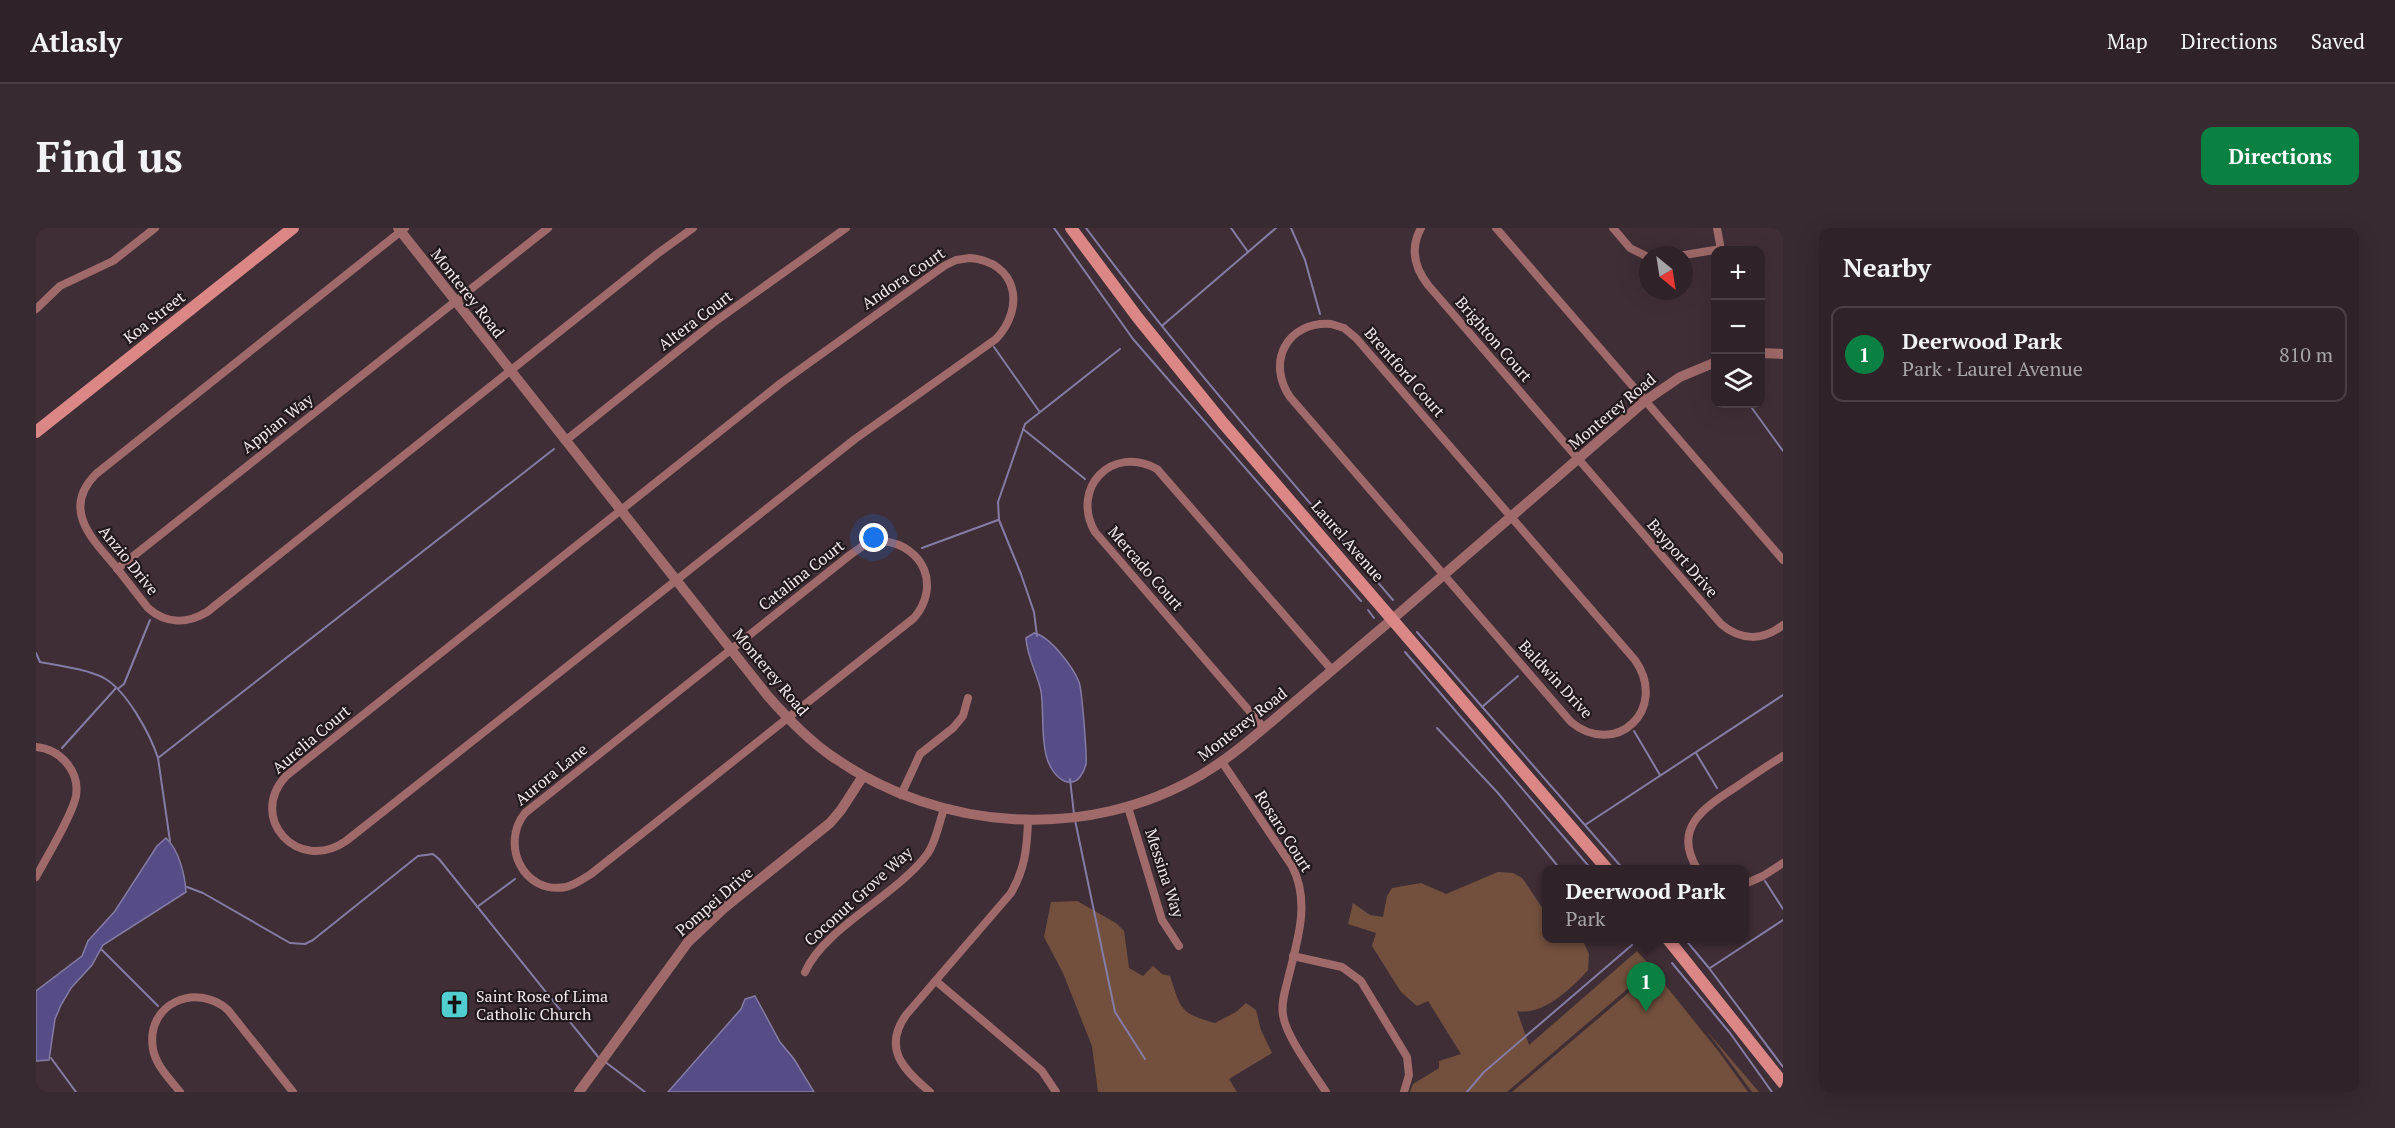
<!DOCTYPE html>
<meta charset="utf-8">
<style>
body{margin:0;font-family:"PT Serif",serif;background:#372a30;color:#f1f3f6}
.controls{position:absolute;right:18px;top:18px;display:grid;overflow:hidden;border-radius:12px;box-shadow:0 6px 24px #0002}
.controls button{width:54px;height:54px;display:grid;place-items:center;padding:0;border:0;border-bottom:2px solid #4a3f45;background:#2f2228;color:#f1f3f6;font:30px sans-serif}
.compass{position:absolute;left:1603px;top:18px;width:54px;height:54px;border-radius:50%;background:#2f2228;box-shadow:0 6px 24px #0002;rotate:150deg}
.you{position:absolute;left:838px;top:310px;width:21px;height:21px;margin:-15px;border:4px solid #fff;border-radius:50%;background:#1a73e8;box-shadow:0 0 0 9px #1a73e833}
.badge{display:grid;place-items:center;width:39px;height:39px;border-radius:50%;background:#0b8043;color:#fff;font-size:20px;font-weight:700}
.pin{position:absolute;translate:-50% -50px;filter:drop-shadow(0 2px 3px #0008)}
.pin::after{content:'';position:absolute;top:32px;width:21px;height:18px;background:inherit;clip-path:polygon(0 0,100% 0,50% 100%)}
.popup{position:absolute;left:1506px;top:637px;width:207px;height:78px;box-sizing:border-box;display:grid;place-content:center;border-radius:12px;background:#2f2228;filter:drop-shadow(0 2px 4px #0005);font-size:20px;white-space:nowrap;color:#a7a4a8}
.popup b{font-size:22px;color:#f1f3f6}
.popup::after{content:'';position:absolute;left:50%;top:100%;margin-left:-12px;border:12px solid transparent;border-top-color:#2f2228}
.list{margin:0;padding:0;list-style:none}
h2{display:flex;justify-content:space-between;align-items:center;height:78px;margin:0;padding:0 24px;font-size:26px}
h2 small{font-size:20px;font-weight:400;color:#a7a4a8}
.list li{display:grid;grid-template-columns:39px 1fr auto;gap:18px;align-items:center;box-sizing:border-box;height:96px;margin:0 12px 12px;padding:0 12px;border:2px solid #4a3f45;border-radius:12px}
.list b{display:block;font-size:22px;white-space:nowrap}
.list p{margin:0;font-size:20px;white-space:nowrap;color:#a7a4a8}
.list em{font-size:20px;font-style:normal;color:#a7a4a8}
.icon{flex:none;width:33px;height:33px;fill:none;stroke:currentColor;stroke-width:2;stroke-linecap:round;stroke-linejoin:round}
.map{position:relative;flex:none;width:1747px;height:864px;overflow:hidden;border-radius:12px}
header{display:flex;align-items:center;gap:36px;box-sizing:border-box;height:84px;padding:0 30px;background:#2f2228;border-bottom:2px solid #4a3f45}
header strong{font-size:28px}
nav{display:flex;gap:33px;margin-inline-start:auto;font-size:21px}
.intro{display:flex;align-items:center;justify-content:space-between;box-sizing:border-box;height:144px;padding:0 36px}
h1{margin:0;font-size:42px}
.button{padding:15px 27px;border-radius:12px;background:#0b8043;color:#fff;font-size:21px;font-weight:700}
main{display:flex;gap:36px;padding:0 36px}
aside{flex:1;background:#2f2228;border-radius:12px;box-shadow:0 6px 24px #0002}
.map>svg:first-child{display:block}
</style>
<header>
<strong>Atlasly</strong>
<nav><a>Map</a><a>Directions</a><a>Saved</a></nav>
</header>
<div class="intro"><h1>Find us</h1><a class="button">Directions</a></div>
<main>
<div class="map">
<svg width="1747" height="864" viewBox="0 0 1747 864">
<rect width="100%" height="100%" fill="#3f2e36"/>
<!-- green -->
<g fill="#73503d">
<path d="M1462 644 1477 645 1486 650 1491 657 1511 687V710L1546 711 1553 726 1552 742C1536 760 1507 788 1481 783L1493 817 1601 723 1616 740 1471 864H1374L1377 856 1403 840V833L1425 826 1392 773 1381 778 1365 764 1336 718 1340 705 1312 696 1317 675 1334 687 1347 689 1351 668 1356 660 1385 655 1410 666Z"/>
<path d="M1041 673 1080 695 1088 703 1093 740 1107 748 1117 738 1126 746 1134 748C1145 781 1143 785 1179 795L1200 784 1210 775 1220 782 1225 802 1236 825 1193 851 1201 864H1062L1056 818 1027 745 1008 709 1015 674Z"/>
<polygon points="1618,743 1683,824 1712,864 1476,864"/>
<polygon points="1670,802 1723,864 1716,864"/>
</g>
<!-- water -->
<g fill="#564d87" stroke="#857ca6" stroke-width="1.5">
<path d="M998 405C1014 408 1037 439 1043 454 1046 461 1051 529 1050 536 1041 569 1016 552 1010 527 1005 506 1008 484 1005 463 1001 445 991 429 990 410Z"/>
<path d="M130 610C143 622 149 647 150 664L67 717 56 737 35 760 25 777 19 791 13 832 0 833V763L46 728 52 713 79 683 121 618Z"/>
<polygon points="719,768 744,814 758,831 778,864 632,864 705,781 709,771"/>
</g>
<g fill="none" stroke-linecap="round" stroke-linejoin="round">
<!-- stream -->
<g stroke="#857ca6" stroke-width="2">
<polyline points="1018,0 1097,111 1325,373"/>
<path d="M1050 0C1146 129 1253 250 1357 372"/>
<polyline points="1195,0 1212,24"/>
<polyline points="1255,0 1269,32 1284,86"/>
<polyline points="1127,97 1240,0"/>
<polyline points="958,119 1003,183"/>
<polyline points="1713,176 1747,223"/>
<polyline points="987,201 1049,251"/>
<polyline points="886,320 962,292"/>
<polyline points="1332,382 1338,390"/>
<polyline points="1381,404 1588,642"/>
<polyline points="1001,408 998,384 985,346 963,292 962,274 989,196 1084,121"/>
<polyline points="1369,424 1556,642"/>
<path d="M0 425 4 434C25 438 50 441 68 450 91 463 114 506 122 530L134 613"/>
<polyline points="83,460 88,456 114,392"/>
<polyline points="1446,479 1482,448"/>
<polyline points="1401,500 1462,565 1525,642"/>
<polyline points="1598,503 1624,547"/>
<polyline points="26,520 80,460"/>
<polyline points="1660,525 1681,560"/>
<polyline points="122,530 518,221"/>
<polyline points="1034,551 1038,586"/>
<polyline points="1039,592 1079,784 1109,831"/>
<polyline points="1549,597 1747,467"/>
<polyline points="1729,653 1747,681"/>
<polyline points="151,659 167,665 254,715 269,716 277,712 382,628 397,626 403,631 563,830"/>
<polyline points="441,679 479,651"/>
<polyline points="1616,710 1619,714"/>
<polyline points="1648,710 1673,740 1747,839"/>
<polyline points="65,721 122,778"/>
<polyline points="1636,735 1694,805 1736,864"/>
<polyline points="1674,740 1747,692"/>
<polyline points="15,830 40,864"/>
<polyline points="568,833 609,864"/>
<polyline points="1431,864 1448,844 1596,717"/>
</g>
<!-- minor -->
<g stroke="#9f6a69" stroke-width="8">
<path d="M369 0 60 246C25 281 56 311 80 339 91 353 102 367 112 380 130 396 151 396 171 384L621 26 657 0"/>
<path d="M1385 0C1374 20 1378 39 1392 57L1685 396C1705 413 1727 413 1747 397"/>
<polyline points="1460,0 1747,332"/>
<polyline points="1577,0 1594,20 1612,29"/>
<polyline points="1681,0 1685,22"/>
<polyline points="1648,27 1685,21"/>
<path d="M934 30C981 34 990 79 960 111L819 211 310 613C262 646 211 590 250 548L745 155 908 38 920 32Z"/>
<polyline points="0,81 24,58 77,33 119,0"/>
<path d="M1295 96 1308 100 1320 110 1599 432C1633 481 1580 531 1535 494L1254 169C1230 134 1251 93 1295 96Z"/>
<polyline points="529,213 677,95 810,0"/>
<path d="M847 313C888 318 905 358 878 390L555 646C547 651 539 657 530 659 487 667 464 616 489 585L814 327 828 317Z"/>
<polyline points="81,341 512,0"/>
<path d="M1228 500 1059 304C1034 260 1076 216 1121 241L1296 442"/>
<path d="M0 519C24 521 44 543 40 568 36 588 10 630 0 649"/>
<path d="M1186 534 1256 638C1275 675 1261 713 1252 751 1249 763 1245 775 1247 787 1250 809 1278 845 1290 864"/>
<polyline points="865,567 884,526 917,500 927,488 932,470"/>
<polyline points="1092,579 1126,692 1143,718"/>
<path d="M1662 642C1635 600 1669 579 1700 559 1716 548 1731 538 1747 528"/>
<polyline points="1709,656 1727,648 1747,635"/>
<polyline points="1257,728 1306,739 1325,753 1371,829 1373,847 1368,864"/>
<path d="M769 744C789 699 862 667 892 625 900 613 903 595 908 581"/>
<polyline points="900,753 1006,843 1020,864"/>
<path d="M144 864C134 851 120 838 117 821 109 775 161 754 192 782L257 864"/>
<path d="M894 864C868 842 846 821 870 787L975 665C989 641 991 620 992 593"/>
</g>
<!-- tertiary -->
<g stroke="#9f6a69" stroke-width="10">
<path d="M362 0 731 467C751 490 772 512 797 529 905 604 1051 614 1165 547 1200 526 1230 498 1261 472 1296 442 1332 412 1367 382 1447 312 1528 243 1609 173L1644 149 1680 134"/>
<polyline points="1724,125 1747,126"/>
<polyline points="543,864 652,714 688,680 794,595 805,582 827,548"/>
</g>
<!-- secondary -->
<g stroke="#da8786" stroke-width="12">
<polyline points="1035,0 1102,90 1187,195 1572,642"/>
<polyline points="0,204 257,0"/>
<polyline points="1631,710 1747,855"/>
</g>
</g>
<!-- icons -->
<defs>
<symbol id="church-square" viewBox="-11 -11 22 22"><rect x="-9" y="-9" width="18" height="18" rx="4" fill="#52cdd0" stroke="#21191c"/><path d="M-1.2-6h2.4v3.5h3.3v2.4h-3.3V6h-2.4V-.1h-3.3v-2.4h3.3Z" fill="#111"/></symbol>
</defs>
<g fill-rule="evenodd">
<use href="#church-square" x="402" y="760" width="33" height="33"/>
</g>
<g text-anchor="middle" stroke-width="4.5" stroke-linejoin="round" paint-order="stroke">
<!-- street labels -->
<g font-size="16" fill="#f4e9ee" stroke="#21191c">
<text transform="translate(867 50) rotate(-34)" y="6">Andora Court</text>
<text transform="translate(432 65) rotate(52)" y="6">Monterey Road</text>
<text transform="translate(118 89) rotate(-38)" y="6">Koa Street</text>
<text transform="translate(659 92) rotate(-37)" y="6">Altera Court</text>
<text transform="translate(1458 111) rotate(49)" y="6">Brighton Court</text>
<text transform="translate(1369 144) rotate(49)" y="6">Brentford Court</text>
<text transform="translate(1576 183) rotate(-40)" y="6">Monterey Road</text>
<text transform="translate(241 195) rotate(-38)" y="6">Appian Way</text>
<text transform="translate(1312 313) rotate(49)" y="6">Laurel Avenue</text>
<text transform="translate(1647 330) rotate(49)" y="6">Bayport Drive</text>
<text transform="translate(93 332) rotate(51)" y="6">Anzio Drive</text>
<text transform="translate(1110 340) rotate(49)" y="6">Mercado Court</text>
<text transform="translate(765 347) rotate(-38)" y="6">Catalina Court</text>
<text transform="translate(735 444) rotate(50)" y="6">Monterey Road</text>
<text transform="translate(1520 451) rotate(47)" y="6">Baldwin Drive</text>
<text transform="translate(1206 496) rotate(-38)" y="6">Monterey Road</text>
<text transform="translate(275 511) rotate(-40)" y="6">Aurelia Court</text>
<text transform="translate(515 546) rotate(-39)" y="6">Aurora Lane</text>
<text transform="translate(1248 603) rotate(58)" y="6">Rosaro Court</text>
<text transform="translate(1129 645) rotate(72)" y="6">Messina Way</text>
<text transform="translate(822 668) rotate(-42)" y="6">Coconut Grove Way</text>
<text transform="translate(678 673) rotate(-41)" y="6">Pompei Drive</text>
</g>
<!-- poi labels -->
<g font-size="16" fill="#f4e9ee" stroke="#21191c" text-anchor="start">
<text x="440" y="774">Saint Rose of Lima<tspan x="440" dy="18">Catholic Church</tspan></text>
</g>
</g>
</svg>
<div class="controls">
<button>+</button>
<button>−</button>
<button><svg class="icon" aria-label="layers" viewBox="0 0 24 24"><path d="M12 4l9 5-9 5-9-5zM3 14l9 5 9-5"/></svg></button>
</div>
<svg class="compass" viewBox="-18 -18 36 36"><path d="M0-13l5 13h-10z" fill="#e53935"/><path d="M0 13l5-13h-10z" fill="#a7a4a8"/></svg>
<div class="you"></div>
<div class="pin badge" style="left:1610px;top:784px">1</div>
<div class="popup"><b>Deerwood Park</b>Park</div>
</div>
<aside>
<h2>Nearby<small></small></h2>
<ul class="list">
<li><span class="badge">1</span><div><b>Deerwood Park</b><p>Park · Laurel Avenue</p></div><em>810 m</em></li>
</ul>
</aside>
</main>
